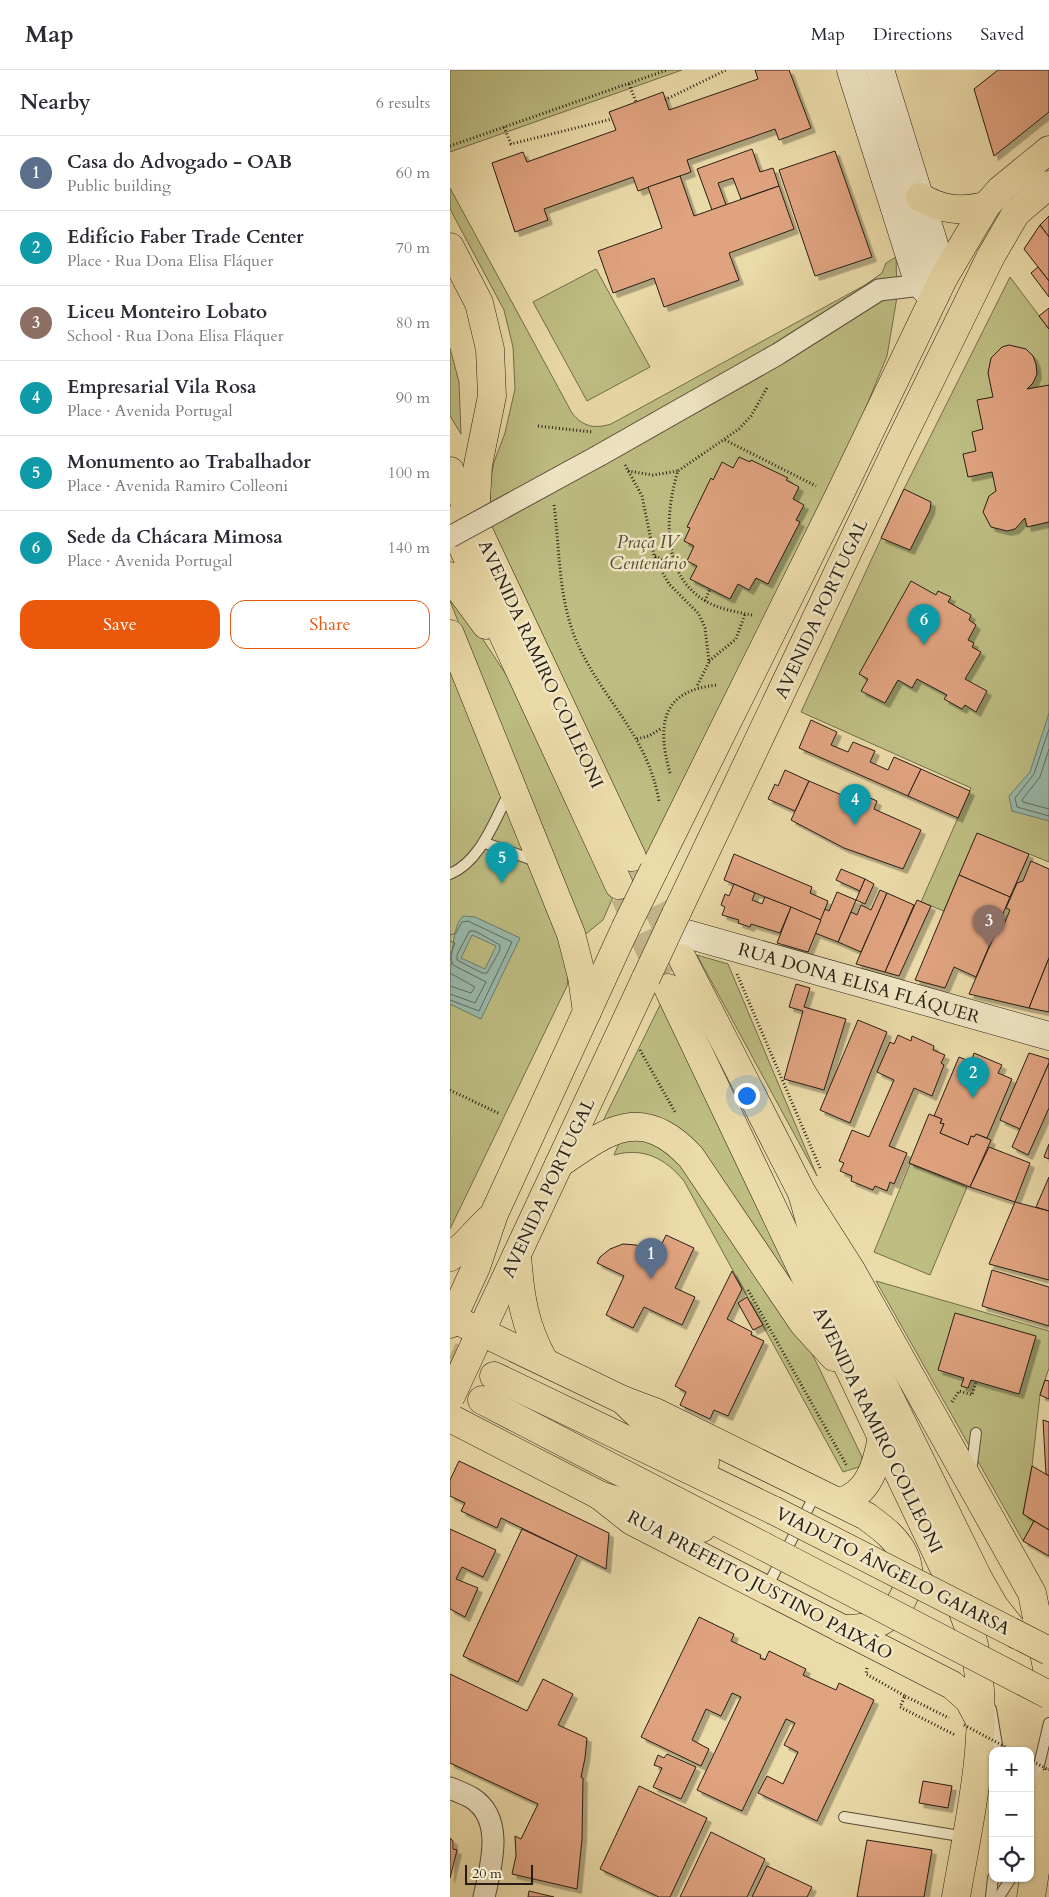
<!DOCTYPE html>
<meta charset="utf-8">
<style>
body{margin:0;font-family:Cardo,serif;background:#f7f7f7;color:#2b2b33}
.controls{position:absolute;right:15px;bottom:15px;display:grid;overflow:hidden;border-radius:10px;box-shadow:0 1px 4px #0004}
.controls button{width:45px;height:45px;display:grid;place-items:center;padding:0;border:0;border-bottom:1px solid #e1e1e2;background:#fff;color:#2b2b33;font:25px sans-serif}
.scale{position:absolute;left:15px;bottom:12px;width:68px;box-sizing:border-box;padding-left:5px;border:2px solid #271e13;border-top:0;font-size:14px;line-height:18px;white-space:nowrap;color:#271e13;-webkit-text-stroke:4px #f2e8c7;paint-order:stroke}
.you{position:absolute;left:296px;top:1025px;width:18px;height:18px;margin:-12px;border:4px solid #fff;border-radius:50%;background:#1a73e8;box-shadow:0 0 0 8px #1a73e833}
.badge{display:grid;place-items:center;width:32px;height:32px;border-radius:50%;background:#ea580c;color:#fff;font-size:16px;font-weight:700}
.pin{position:absolute;translate:-50% -41px;filter:drop-shadow(0 1px 2px #0008)}
.pin::after{content:'';position:absolute;top:26px;width:18px;height:15px;background:inherit;clip-path:polygon(0 0,100% 0,50% 100%)}
.list{margin:0;padding:0;list-style:none}
h2{display:flex;justify-content:space-between;align-items:center;height:65px;margin:0;padding:0 20px;font-size:21px}
h2 small{font-size:16px;font-weight:400;color:#7c7c81}
.list li{display:grid;grid-template-columns:32px 1fr auto;gap:15px;align-items:center;box-sizing:border-box;height:75px;padding:0 20px;border-top:1px solid #e1e1e2}
.list b{display:block;font-size:19px;white-space:nowrap}
.list p{margin:0;font-size:16px;white-space:nowrap;color:#7c7c81}
.list em{font-size:16px;font-style:normal;color:#7c7c81}
.actions{display:flex;gap:10px;padding:15px 20px}
.actions a{flex:1;padding:11px 0;border:1px solid #ea580c;border-radius:15px;text-align:center;font-size:18px;color:#ea580c}
.actions .main{background:#ea580c;color:#fff}
.icon{flex:none;width:28px;height:28px;fill:none;stroke:currentColor;stroke-width:2;stroke-linecap:round;stroke-linejoin:round}
.map{position:relative;flex:none;width:599px;height:1827px;overflow:hidden}
header{display:flex;align-items:center;gap:30px;box-sizing:border-box;height:70px;padding:0 25px;background:#fff;border-bottom:1px solid #e1e1e2}
header strong{font-size:24px}
nav{display:flex;gap:28px;margin-inline-start:auto;font-size:18px}
main{display:flex}
aside{flex:1;background:#fff}
.map>svg:first-child{display:block}
</style>
<header>
<strong>Map</strong>
<nav><a>Map</a><a>Directions</a><a>Saved</a></nav>
</header>
<main>
<aside>
<h2>Nearby<small>6 results</small></h2>
<ul class="list">
<li><span class="badge" style="background:#5c6f8a">1</span><div><b>Casa do Advogado - OAB</b><p>Public building</p></div><em>60 m</em></li>
<li><span class="badge" style="background:#0f9aa8">2</span><div><b>Edifício Faber Trade Center</b><p>Place · Rua Dona Elisa Fláquer</p></div><em>70 m</em></li>
<li><span class="badge" style="background:#8d6e63">3</span><div><b>Liceu Monteiro Lobato</b><p>School · Rua Dona Elisa Fláquer</p></div><em>80 m</em></li>
<li><span class="badge" style="background:#0f9aa8">4</span><div><b>Empresarial Vila Rosa</b><p>Place · Avenida Portugal</p></div><em>90 m</em></li>
<li><span class="badge" style="background:#0f9aa8">5</span><div><b>Monumento ao Trabalhador</b><p>Place · Avenida Ramiro Colleoni</p></div><em>100 m</em></li>
<li><span class="badge" style="background:#0f9aa8">6</span><div><b>Sede da Chácara Mimosa</b><p>Place · Avenida Portugal</p></div><em>140 m</em></li>
</ul>
<div class="actions"><a class="main">Save</a><a>Share</a></div>
</aside>
<div class="map">
<svg width="599" height="1827" viewBox="0 0 599 1827">
<defs>
<filter id="shadow"><feDropShadow dx="4.5" dy="4.5" stdDeviation="0" flood-color="#0004"/></filter>
</defs>
<rect width="100%" height="100%" fill="#ebdba9"/>
<filter id="stains"><feTurbulence type="fractalNoise" baseFrequency=".004" numOctaves="4"/><feColorMatrix values="0 0 0 0 .2 0 0 0 0 .09 0 0 0 0 .02 0 0 0 .5 -.17"/></filter>
<radialGradient id="worn" r=".72"><stop offset=".6" stop-color="#630" stop-opacity="0"/><stop offset="1" stop-color="#630" stop-opacity=".3"/></radialGradient>
<!-- green -->
<g fill="#bebe83" stroke="#726e4b">
<polygon points="0,0 232,0 0,82"/>
<path d="M0 118 122 343C133 357 145 359 161 354L415 215 432 203 436 193 446 187 447 227 437 286 409 354 197 787 40 457V414L44 392 55 363 65 319 63 277 54 240 0 139Z"/>
<polygon points="146,199 200,297 137,331 83,232"/>
<polygon points="560,207 599,259 599,792 579,784 560,827 509,805 494,841 471,832 521,718 351,642 454,419"/>
<polygon points="0,278 9,312 11,364 0,346"/>
<polygon points="0,531 26,559 57,606 163,827 153,850 132,867"/>
<polygon points="0,597 113,875 119,900 117,916 0,1159"/>
<polygon points="247,885 278,894 367,1106"/>
<polygon points="213,929 356,1237 240,1073 151,1055"/>
<path d="M188 1066 228 1088 356 1271 412 1387V1396L393 1402 234 1111C215 1088 193 1077 164 1085L171 1069Z"/>
<polygon points="460,1094 517,1117 480,1205 424,1182"/>
<polygon points="426,1211 599,1261 599,1298 590,1325 582,1396 573,1444 584,1451 573,1471"/>
</g>
<!-- water -->
<g fill="#99bbad" stroke="#6b7c6f" fill-rule="evenodd">
<polygon points="599,643 599,751 562,741 559,726 580,702"/>
<path d="M13 846 25 847 70 868 31 949 0 934C0 913 0 857 13 846ZM22 865 46 876 35 899 11 888Z"/>
</g>
<g fill="none" stroke-linecap="round" stroke-linejoin="round">
<!-- shore -->
<g stroke="#606c60" stroke-width="1">
<polyline points="599,659 584,704 565,728 567,737 599,746"/>
<polyline points="599,679 590,707 572,730 573,732 599,739"/>
<polygon points="20,861 25,861 50,875 50,880 37,903 32,903 7,890 7,885"/>
<polyline points="0,865 6,863 12,852 18,851 62,872 29,941 0,930"/>
<polyline points="0,871 5,873 0,886 3,895 36,912 25,933 0,924"/>
<polyline points="0,903 25,917 21,923 0,916"/>
</g>
</g>
<!-- building -->
<g fill="#e0a380" stroke="#271e13" filter="url(#shadow)">
<polygon points="305,0 339,0 361,58 329,70 325,59 237,90 241,102 188,121 183,107 94,139 98,150 65,162 42,93 73,82 77,92 166,60 159,42 213,22 219,40 308,9"/>
<polygon points="548,0 599,0 599,42 544,86 524,19"/>
<polygon points="302,79 310,102 323,98 329,116 291,129 283,108 268,113 276,135 262,140 247,99"/>
<polygon points="385,81 422,187 365,206 329,100"/>
<polygon points="230,106 244,146 329,116 344,159 279,183 289,210 214,237 204,208 163,223 148,181 212,158 198,117"/>
<polygon points="599,146 599,167 590,155"/>
<polygon points="590,155 599,167 599,211 574,179"/>
<polygon points="588,197 599,211 599,227 581,203"/>
<polygon points="599,238 599,259 589,246"/>
<polygon points="559,275 576,279 583,286 586,294 587,304 583,313 577,319 599,315 599,452 577,457 575,448 565,459 557,461 541,457 533,442 539,426 546,421 542,402 518,407 513,384 526,381 522,362 533,359 527,330 543,327 538,303 541,288 552,277"/>
<polygon points="289,387 300,392 301,390 338,408 336,410 349,417 343,429 354,435 346,450 350,452 318,514 306,508 299,520 288,514 280,529 240,509 247,496 237,491 244,476 234,471 240,458 237,457 261,408 263,410 272,392 283,398"/>
<polygon points="454,419 481,432 480,440 460,480 431,468"/>
<polygon points="461,511 486,525 488,521 501,527 498,532 521,545 519,550 526,555 518,570 524,573 522,577 531,582 515,609 537,621 526,642 515,635 512,639 494,629 497,625 467,609 462,618 448,610 435,633 411,621 418,609 409,604"/>
<polygon points="361,650 387,662 381,675 398,682 403,672 425,681 420,692 438,700 444,687 471,699 458,726 349,678"/>
<polygon points="471,699 520,721 508,748 458,726"/>
<polygon points="335,700 359,711 345,741 318,729 325,714 328,716"/>
<polygon points="359,711 401,729 405,721 427,731 424,739 471,760 453,799 394,778 341,750"/>
<polygon points="527,763 579,784 560,827 509,805"/>
<polygon points="284,784 362,817 360,823 378,831 371,850 274,810"/>
<polygon points="581,791 599,799 599,888 579,938 519,924 548,857 552,859 560,840 556,838 567,813 573,811"/>
<polygon points="391,799 415,809 410,821 386,810"/>
<polygon points="509,805 560,827 526,907 504,897 495,918 465,910"/>
<polygon points="415,809 424,814 415,834 406,830"/>
<polygon points="284,814 305,823 302,830 312,834 315,827 341,837 330,863 301,854 300,857 288,853 289,850 272,845 275,837 271,835 275,824 279,826"/>
<polygon points="430,820 437,823 411,882 388,872 401,842 407,845 411,835 421,840"/>
<polygon points="387,822 406,830 388,872 365,863 375,839 379,841"/>
<polygon points="437,823 464,835 435,902 406,894"/>
<polygon points="467,830 481,836 449,906 435,902"/>
<polygon points="341,837 371,850 358,882 327,873"/>
<polygon points="599,888 599,942 579,938"/>
<polygon points="346,914 360,918 354,937 396,949 374,1020 334,1009 353,941 339,937"/>
<polygon points="408,950 437,962 400,1053 370,1040"/>
<polygon points="448,965 461,971 462,966 484,976 483,980 495,985 491,993 494,995 482,1026 464,1018 439,1076 457,1083 444,1114 440,1112 437,1121 425,1116 423,1120 401,1111 402,1106 390,1101 394,1093 389,1091 402,1060 419,1067 444,1010 427,1002 440,972 444,974"/>
<polygon points="524,983 552,995 548,1003 562,1009 537,1068 526,1064 524,1067 521,1066 518,1075 490,1063 494,1054 490,1053 492,1049 484,1046 509,987 521,992"/>
<polygon points="579,983 599,989 599,993 570,1059 550,1050"/>
<polygon points="599,993 599,1038 578,1085 562,1077"/>
<polygon points="479,1044 492,1049 490,1053 494,1054 490,1063 518,1075 521,1066 524,1067 526,1064 541,1070 520,1117 459,1093"/>
<polygon points="599,1074 599,1089 594,1087"/>
<polygon points="539,1077 580,1093 565,1132 520,1117"/>
<polygon points="599,1107 599,1141 586,1137"/>
<polygon points="565,1132 599,1141 599,1210 539,1194"/>
<polygon points="216,1165 244,1178 225,1218 245,1227 232,1255 194,1237 183,1258 156,1245 174,1206 147,1193 150,1187 160,1179 173,1174 186,1175 207,1184"/>
<polygon points="542,1200 599,1217 599,1256 532,1236"/>
<polygon points="282,1201 292,1219 277,1249 302,1262 301,1265 314,1271 278,1346 264,1340 260,1349 230,1335 236,1322 225,1316"/>
<polygon points="297,1227 313,1255 303,1260 288,1233"/>
<polygon points="505,1243 586,1266 569,1324 521,1310 518,1318 511,1316 514,1308 488,1300"/>
<polygon points="595,1310 599,1311 599,1329 590,1325"/>
<polygon points="593,1350 599,1352 599,1406 596,1404"/>
<polygon points="9,1391 159,1463 156,1499 51,1448 47,1458 11,1441 15,1433 0,1426 0,1410"/>
<polygon points="582,1396 599,1406 599,1460 573,1444"/>
<polygon points="584,1451 599,1460 599,1486 573,1471"/>
<polygon points="0,1459 46,1480 33,1507 12,1497 6,1509 28,1518 15,1547 0,1539"/>
<polygon points="72,1459 127,1485 68,1612 13,1586"/>
<polygon points="249,1547 284,1564 281,1571 311,1585 310,1588 315,1590 319,1581 356,1599 353,1605 386,1620 389,1613 424,1630 367,1751 308,1723 317,1706 333,1714 348,1682 334,1675 345,1653 336,1649 292,1741 247,1720 291,1627 282,1623 271,1646 256,1639 242,1670 259,1679 251,1696 191,1667"/>
<polygon points="0,1604 77,1641 93,1609 123,1624 108,1655 137,1668 135,1688 131,1707 133,1708 132,1769 127,1819 62,1804 66,1786 65,1766 71,1769 88,1734 0,1693"/>
<polygon points="217,1684 246,1697 231,1729 203,1717 212,1698 204,1695 208,1685 214,1688"/>
<polygon points="473,1711 502,1716 498,1738 469,1733"/>
<polygon points="189,1716 257,1748 220,1827 209,1827 150,1799"/>
<polygon points="261,1762 315,1789 297,1827 230,1827"/>
<polygon points="0,1768 3,1771 3,1779 7,1780 0,1808"/>
<polygon points="417,1770 482,1780 474,1827 407,1827"/>
<polygon points="317,1796 362,1817 357,1827 302,1827"/>
<polygon points="79,1821 104,1827 78,1827"/>
</g>
<g fill="none" stroke-linecap="round" stroke-linejoin="round">
<!-- primary-tunnel -->
<g stroke="#c4b58b" stroke-width="28" stroke-dasharray="28 14" stroke-linecap="butt">
<polyline points="187,798 227,878"/>
<polyline points="174,825 212,906"/>
</g>
<!-- highway-tunnel -->
<polyline stroke="#c4b58b" stroke-width="28" stroke-dasharray="28 14" stroke-linecap="butt" points="0,1286 44,1306"/>
<defs>
<g id="lane">
<polyline points="35,773 86,791"/>
<path d="M0 804C31 791 45 749 60 721"/>
<polyline points="521,1402 526,1363"/>
<polyline points="316,1519 366,1423"/>
<polyline points="541,1639 548,1681"/>
<polyline points="580,1733 599,1653"/>
<polyline points="394,1747 516,1767"/>
<polyline points="541,1827 543,1808"/>
<polyline points="549,1827 561,1808"/>
</g>
<g id="street">
<polyline points="150,385 328,284 429,220 471,215"/>
<path d="M0 1718C7 1721 15 1724 22 1728 55 1749 41 1796 34 1827"/>
</g>
<g id="secondary">
<polyline points="401,0 467,208 476,220 485,225"/>
<polyline points="430,0 494,207"/>
<polyline points="219,859 599,966"/>
</g>
<g id="primary">
<path d="M470 127C492 140 510 142 536 136"/>
<polyline points="0,177 29,233 40,279 42,326 28,395 25,449"/>
<polyline points="0,401 182,787"/>
<polyline points="0,450 169,815"/>
<polyline points="0,506 36,555"/>
<polyline points="0,564 121,864 132,907 137,942"/>
<polyline points="204,800 387,430 494,207 536,136 550,120 599,80"/>
<polyline points="226,844 448,376 541,186 566,143 599,115"/>
<polyline points="232,888 352,1123 401,1200 582,1523 599,1608"/>
<path d="M218 918 503 1517C511 1536 519 1555 524 1575 542 1658 520 1745 506 1827"/>
<path d="M109 1094C158 1060 192 1034 241 1087L353 1253 384 1287"/>
<path d="M67 1185C70 1226 74 1255 94 1291"/>
<polyline points="0,1187 14,1175 38,1150"/>
<path d="M0 1247 173 1330 205 1342 416 1446C431 1457 448 1469 455 1487 466 1514 450 1546 422 1555 413 1559 402 1559 392 1559"/>
<polyline points="0,1254 26,1197 44,1144 175,859"/>
<polyline points="25,1274 196,908"/>
<polyline points="0,1348 149,1425 182,1451 502,1615 519,1630 530,1651"/>
<path d="M389 1432C419 1425 427 1394 432 1367"/>
<polyline points="581,1827 599,1713"/>
</g>
<g id="highway">
<polyline points="352,1123 369,1183 528,1508 544,1536 567,1565"/>
<polyline points="44,1306 323,1440"/>
<polyline points="32,1330 313,1476"/>
<polyline points="173,1330 197,1353 255,1392"/>
<polyline points="149,1425 252,1458"/>
</g>
</defs>
<!-- lane casing -->
<use href="#lane" stroke="#584d38" stroke-width="12"/>
<!-- street casing -->
<use href="#street" stroke="#584d38" stroke-width="23"/>
<!-- secondary casing -->
<use href="#secondary" stroke="#271e13" stroke-width="29"/>
<!-- primary casing -->
<use href="#primary" stroke="#271e13" stroke-width="29"/>
<!-- highway casing -->
<use href="#highway" stroke="#271e13" stroke-width="29"/>
<!-- path -->
<g stroke="#271e13" stroke-width="3" stroke-dasharray="1 2.5" stroke-linecap="butt">
<polyline points="179,14 186,32"/>
<polyline points="215,30 276,0"/>
<polyline points="54,57 61,74 162,49"/>
<polyline points="0,76 217,0"/>
<polyline points="88,356 143,362"/>
<polyline points="275,370 366,416"/>
<polyline points="175,395 192,426 204,485 210,498 219,514 249,544 255,558 259,592 247,616"/>
<polyline points="178,401 203,405 228,401"/>
<path d="M104 435C110 480 108 527 126 570 151 629 197 663 209 731"/>
<polyline points="205,486 227,496"/>
<polyline points="255,531 260,519"/>
<path d="M302 545C287 542 267 539 254 530 211 504 215 442 228 401L289 359 301 346 318 316"/>
<polyline points="259,591 286,569 295,544"/>
<polyline points="187,669 199,666 212,658"/>
<path d="M220 703C207 656 210 620 268 615"/>
<polyline points="287,904 370,1098"/>
<polyline points="190,980 225,1042"/>
<polyline points="0,1020 50,1044"/>
<polyline points="298,1220 397,1396"/>
<polyline points="502,1332 509,1321 522,1325 526,1312"/>
<polyline points="417,1598 416,1604 455,1626 450,1637 505,1665"/>
<polyline points="455,1626 499,1648"/>
</g>
<!-- lane -->
<use href="#lane" stroke="#f2e8c7" stroke-width="10"/>
<!-- street -->
<use href="#street" stroke="#f2e8c7" stroke-width="21"/>
<!-- secondary -->
<use href="#secondary" stroke="#f2e8c7" stroke-width="28"/>
<!-- primary -->
<use href="#primary" stroke="#ebdba9" stroke-width="28"/>
<!-- highway -->
<use href="#highway" stroke="#ebdba9" stroke-width="28"/>
<defs>
<polyline id="street-bridge" points="0,467 150,385"/>
<g id="primary-bridge">
<polyline points="175,859 204,800"/>
<polyline points="196,908 226,844"/>
<polyline points="0,1328 25,1274"/>
</g>
<g id="highway-bridge">
<polyline points="323,1440 599,1581"/>
<polyline points="313,1476 599,1625"/>
</g>
</defs>
<!-- street-bridge casing -->
<use href="#street-bridge" stroke="#584d38" stroke-width="23" stroke-linecap="butt"/>
<!-- primary-bridge casing -->
<use href="#primary-bridge" stroke="#271e13" stroke-width="29" stroke-linecap="butt"/>
<!-- highway-bridge casing -->
<use href="#highway-bridge" stroke="#271e13" stroke-width="29" stroke-linecap="butt"/>
<!-- path-bridge -->
<g stroke="#271e13" stroke-width="3" stroke-dasharray="1 2.5" stroke-linecap="butt">
<polyline points="514,1655 563,1681"/>
<polyline points="580,1690 599,1700"/>
</g>
<!-- street-bridge -->
<use href="#street-bridge" stroke="#f2e8c7" stroke-width="21"/>
<!-- primary-bridge -->
<use href="#primary-bridge" stroke="#ebdba9" stroke-width="28"/>
<!-- highway-bridge -->
<use href="#highway-bridge" stroke="#ebdba9" stroke-width="28"/>
</g>
<g text-anchor="middle" stroke-width="5" stroke-linejoin="round" paint-order="stroke">
<!-- park labels -->
<g font-size="18" font-style="italic" fill="#544e35" stroke="#f2e8c7">
<text x="198" y="478">Praça IV<tspan x="198" dy="21">Centenário</tspan></text>
</g>
<!-- street labels -->
<g font-size="18" fill="#271e13" stroke="#f2e8c7">
<text transform="translate(371 539) rotate(-65)" y="6">AVENIDA PORTUGAL</text>
<text transform="translate(91 594) rotate(65)" y="6">AVENIDA RAMIRO COLLEONI</text>
<text transform="translate(409 913) rotate(16)" y="6">RUA DONA ELISA FLÁQUER</text>
<text transform="translate(98 1118) rotate(-65)" y="6">AVENIDA PORTUGAL</text>
<text transform="translate(428 1360) rotate(64)" y="6">AVENIDA RAMIRO COLLEONI</text>
<text transform="translate(443 1501) rotate(27)" y="6">VIADUTO ÂNGELO GAIARSA</text>
<text transform="translate(310 1515) rotate(28)" y="6">RUA PREFEITO JUSTINO PAIXÃO</text>
</g>
</g>
<rect width="100%" height="100%" filter="url(#stains)"/>
<rect width="100%" height="100%" fill="url(#worn)"/>
</svg>
<div class="controls">
<button>+</button>
<button>−</button>
<button><svg class="icon" aria-label="locate" viewBox="0 0 24 24"><circle cx="12" cy="12" r="6"/><path d="M12 2v4M12 18v4M2 12h4M18 12h4"/></svg></button>
</div>
<div class="scale">20 m</div>
<div class="you"></div>
<div class="pin badge" style="left:201px;top:1209px;background:#5c6f8a">1</div>
<div class="pin badge" style="left:523px;top:1028px;background:#0f9aa8">2</div>
<div class="pin badge" style="left:539px;top:876px;background:#8d6e63">3</div>
<div class="pin badge" style="left:405px;top:755px;background:#0f9aa8">4</div>
<div class="pin badge" style="left:52px;top:813px;background:#0f9aa8">5</div>
<div class="pin badge" style="left:474px;top:575px;background:#0f9aa8">6</div>
</div>
</main>
